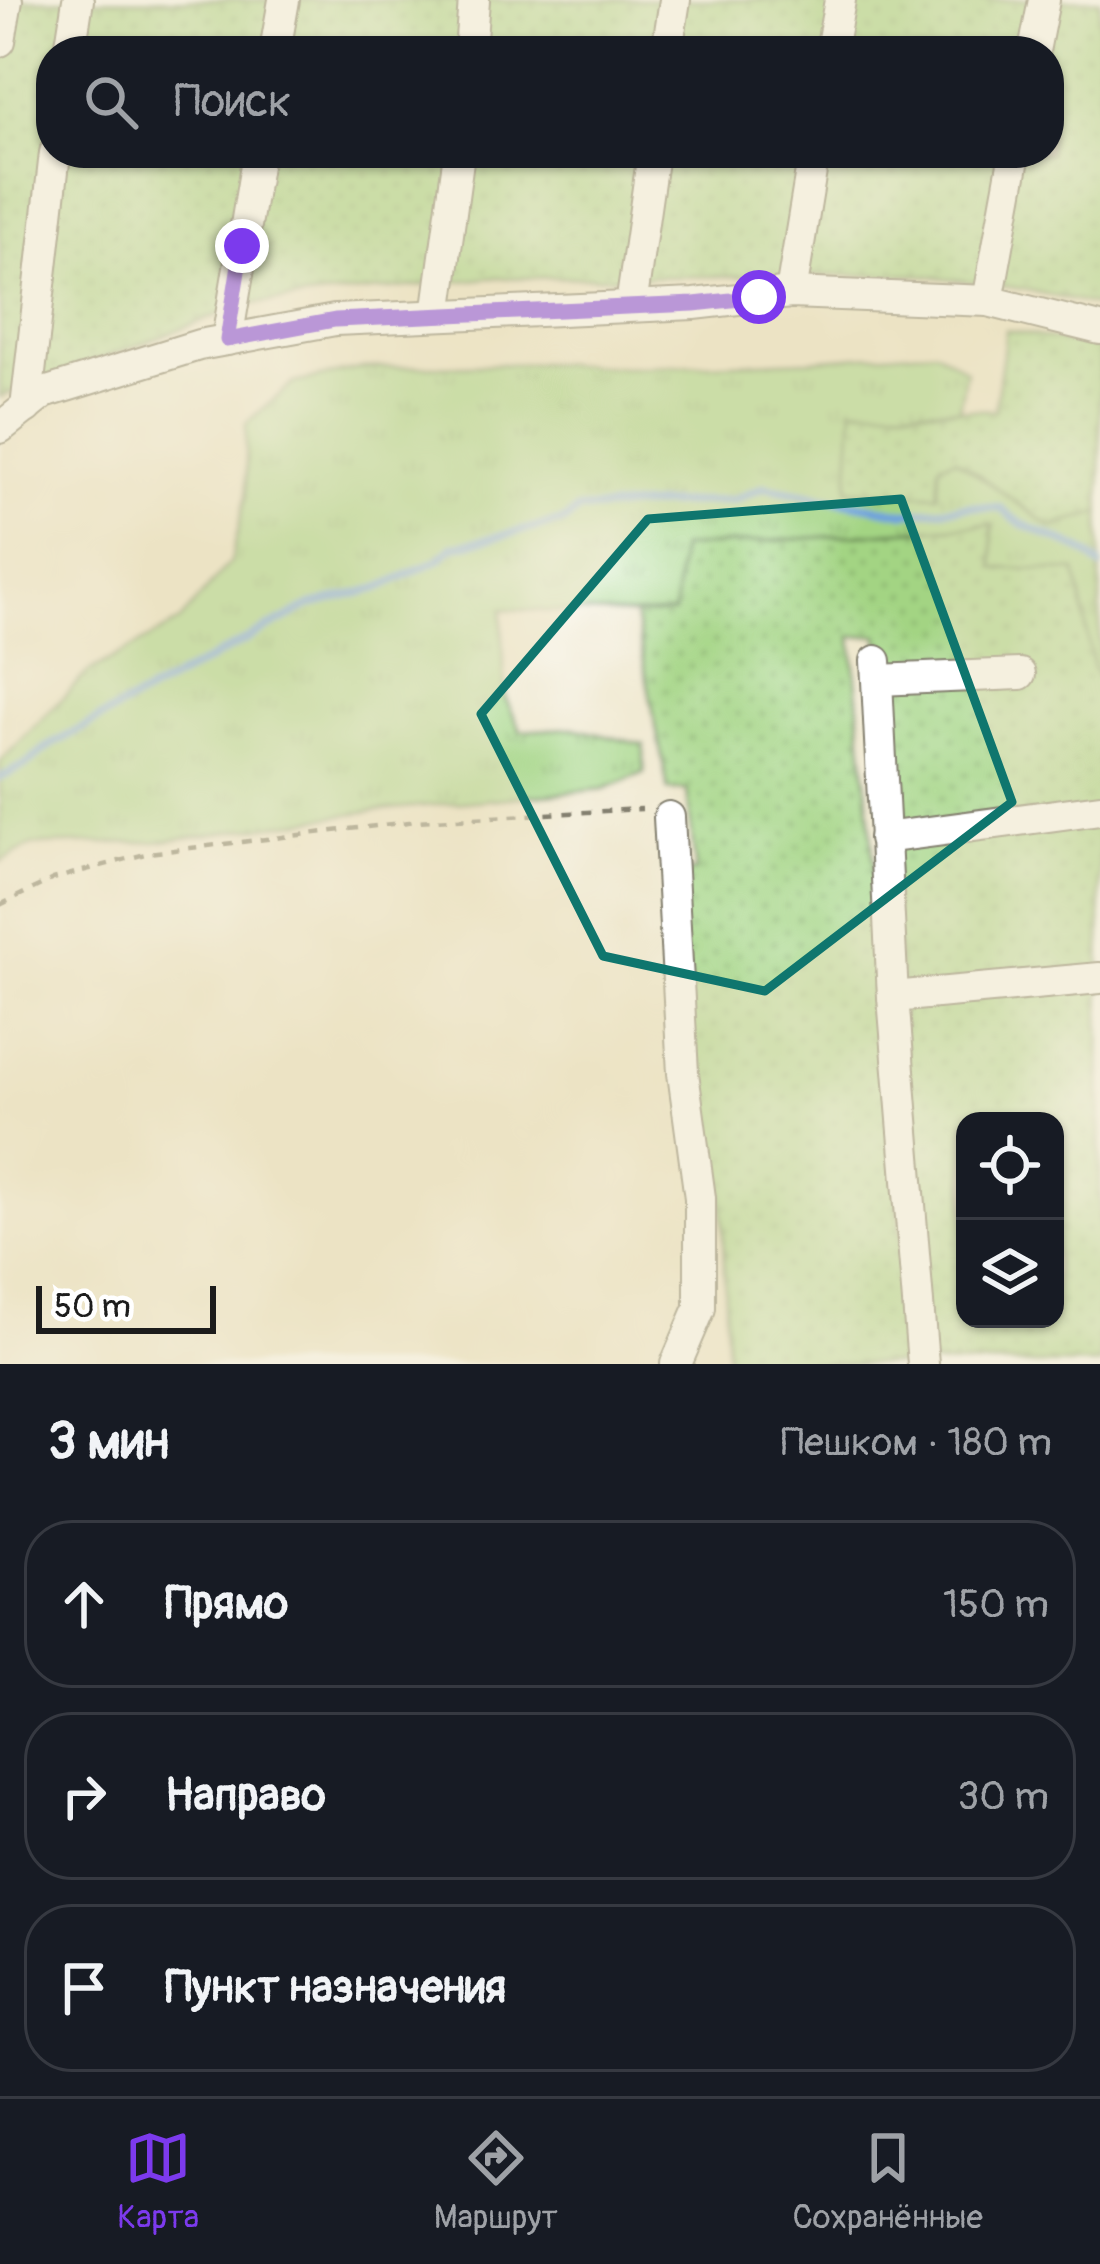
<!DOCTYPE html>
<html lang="ru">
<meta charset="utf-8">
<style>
body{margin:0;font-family:Pangolin,sans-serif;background:#20242c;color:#f1f3f6}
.controls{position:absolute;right:36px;bottom:36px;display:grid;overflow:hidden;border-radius:24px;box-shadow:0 3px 9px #0004}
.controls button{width:108px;height:108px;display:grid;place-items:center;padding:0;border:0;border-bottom:3px solid #363941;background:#171b24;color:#f1f3f6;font:60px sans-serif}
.scale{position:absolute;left:36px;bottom:30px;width:180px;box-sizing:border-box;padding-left:12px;border:6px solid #1c1c1c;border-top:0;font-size:33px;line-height:42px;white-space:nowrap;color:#1c1c1c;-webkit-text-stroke:9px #fff;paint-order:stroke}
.stop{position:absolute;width:36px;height:36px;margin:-27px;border:9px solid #7c3aed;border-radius:50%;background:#fff}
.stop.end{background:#7c3aed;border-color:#fff;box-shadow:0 3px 12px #0008}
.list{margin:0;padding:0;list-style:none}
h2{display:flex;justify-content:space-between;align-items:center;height:156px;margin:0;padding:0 48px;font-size:51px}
h2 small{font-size:39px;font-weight:400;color:#9ea1a6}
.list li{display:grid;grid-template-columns:78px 1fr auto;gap:36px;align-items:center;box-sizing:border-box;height:168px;margin:0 24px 24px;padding:0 24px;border:3px solid #363941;border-radius:48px}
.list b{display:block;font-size:45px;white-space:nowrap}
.list em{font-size:39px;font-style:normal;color:#9ea1a6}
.icon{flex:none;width:66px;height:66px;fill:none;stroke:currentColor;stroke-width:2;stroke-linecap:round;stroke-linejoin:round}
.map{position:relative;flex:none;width:1100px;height:1364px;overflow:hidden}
.search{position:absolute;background:#171b24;box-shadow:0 3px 9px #0004;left:36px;right:36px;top:36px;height:132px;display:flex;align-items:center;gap:30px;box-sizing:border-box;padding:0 42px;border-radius:48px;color:#9ea1a6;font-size:45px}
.sheet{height:732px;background:#171b24}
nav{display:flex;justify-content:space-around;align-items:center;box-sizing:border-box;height:168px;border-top:3px solid #363941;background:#171b24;font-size:33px;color:#9ea1a6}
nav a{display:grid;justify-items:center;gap:6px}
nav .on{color:#7c3aed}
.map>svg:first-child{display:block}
</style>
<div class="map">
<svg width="1100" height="1364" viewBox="0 0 1100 1364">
<defs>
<pattern id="grass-tufts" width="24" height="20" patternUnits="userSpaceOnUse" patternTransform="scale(3)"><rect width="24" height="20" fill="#a3d483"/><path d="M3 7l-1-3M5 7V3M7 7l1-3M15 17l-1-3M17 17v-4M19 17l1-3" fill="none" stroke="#8cb571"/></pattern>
<pattern id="garden-dots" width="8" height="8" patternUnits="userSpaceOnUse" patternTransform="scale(3)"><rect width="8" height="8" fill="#a3d483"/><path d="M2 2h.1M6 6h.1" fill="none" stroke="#8cb571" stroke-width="1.8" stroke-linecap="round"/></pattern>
</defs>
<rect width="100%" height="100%" fill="#fff"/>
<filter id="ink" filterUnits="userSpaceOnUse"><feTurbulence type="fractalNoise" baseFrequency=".00833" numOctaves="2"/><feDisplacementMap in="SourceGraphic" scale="24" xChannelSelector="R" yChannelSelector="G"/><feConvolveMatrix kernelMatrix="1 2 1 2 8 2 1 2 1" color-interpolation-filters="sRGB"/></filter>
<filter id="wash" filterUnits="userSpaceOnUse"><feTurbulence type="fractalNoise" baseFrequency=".004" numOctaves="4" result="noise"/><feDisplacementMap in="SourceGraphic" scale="48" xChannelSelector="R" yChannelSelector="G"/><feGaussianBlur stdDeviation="2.7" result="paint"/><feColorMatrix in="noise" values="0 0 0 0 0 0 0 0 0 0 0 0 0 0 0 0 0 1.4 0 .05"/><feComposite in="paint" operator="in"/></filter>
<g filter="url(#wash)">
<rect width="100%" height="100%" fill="#ece3c4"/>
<!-- grass -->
<polygon fill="url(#grass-tufts)" stroke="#607850" stroke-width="3" points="936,350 966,370 959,409 853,408 939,465 955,458 1051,527 1100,512 1100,682 1093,666 994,568 991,524 681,548 674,613 635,615 502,609 505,698 521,731 573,728 644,745 644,773 603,789 371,811 156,842 32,845 0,862 0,762 87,673 179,622 231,561 246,495 246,423 294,383 363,368 546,363 626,367 809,360"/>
<!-- garden -->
<g fill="url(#garden-dots)" stroke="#607850" stroke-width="3" fill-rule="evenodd">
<path d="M0 0H1100V307L1023 289 921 275 490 278 244 305 0 397ZM51 51H1049V153H51Z"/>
<polygon points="1006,330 1100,348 1100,512 1051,527 955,458 939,465 938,495 848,489 853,408 995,410"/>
<path d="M992 524 994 568 1076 571 1093 666 1100 682V1364H924L878 635 852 637 871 831 910 1364H727L721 1175 703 1174 671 875 696 871 687 790H668L635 615 674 613 680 548ZM965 1121H1055V1319H965Z"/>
</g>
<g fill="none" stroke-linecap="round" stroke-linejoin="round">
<!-- stream -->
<path stroke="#70a3dc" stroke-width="8" d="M0 778 25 765 49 746 311 605 379 588 440 559 452 547 564 521 578 510 734 500 764 487 905 513 969 506 1001 508C1027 536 1074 536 1100 566"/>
</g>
</g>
<g filter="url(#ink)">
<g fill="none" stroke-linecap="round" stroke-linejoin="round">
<defs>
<g id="minor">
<polyline points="0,41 7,0"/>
<polyline points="70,51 78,0"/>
<polyline points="275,51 284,0"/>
<polyline points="470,51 474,0"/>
<polyline points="667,51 675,0"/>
<polyline points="831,51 840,0"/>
<polyline points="1034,51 1044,0"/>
<polyline points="791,293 814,153"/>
<polyline points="988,301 1015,153"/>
<polyline points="631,306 653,153"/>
<polyline points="437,315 459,153"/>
<polyline points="227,340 258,153"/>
<polyline points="26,408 55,153"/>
<polyline points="0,428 44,393 199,345 335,320 694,304 791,293 988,301 1100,329"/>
<polyline points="876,661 893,997 923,1364"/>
<polyline points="878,680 1020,674"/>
<polyline points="669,817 683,1073 700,1198 700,1308 676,1364"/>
<polyline points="884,838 1100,809"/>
<polyline points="893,997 1100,978"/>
</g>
</defs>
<!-- minor casing -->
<use href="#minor" stroke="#848070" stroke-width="34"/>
<!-- path -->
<polyline stroke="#848070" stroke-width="4.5" stroke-dasharray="9 9" stroke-linecap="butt" points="0,905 53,879 149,853 417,821 642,809"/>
<!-- minor -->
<use href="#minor" stroke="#fff" stroke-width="30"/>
</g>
</g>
<g fill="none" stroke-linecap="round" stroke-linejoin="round" filter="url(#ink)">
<!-- route -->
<polyline stroke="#7c3aed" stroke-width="15" points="242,246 227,340 335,320 694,304 759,297"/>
</g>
<!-- marked area -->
<path d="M0 0H1100V1364H0ZM901 499 1012 802 765 991 603 956 481 714 648 519Z" fill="#ece3c4" fill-opacity=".55" fill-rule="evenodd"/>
<path fill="none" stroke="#0f766e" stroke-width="9" stroke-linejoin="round" d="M901 499 1012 802 765 991 603 956 481 714 648 519Z"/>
</svg>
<div class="controls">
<button><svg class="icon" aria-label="locate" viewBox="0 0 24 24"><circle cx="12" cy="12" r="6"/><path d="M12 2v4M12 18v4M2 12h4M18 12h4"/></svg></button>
<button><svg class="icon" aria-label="layers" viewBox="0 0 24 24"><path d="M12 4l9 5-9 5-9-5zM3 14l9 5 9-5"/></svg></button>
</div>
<div class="scale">50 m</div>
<div class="stop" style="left:759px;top:297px"></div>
<div class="stop end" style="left:242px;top:246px"></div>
<div class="search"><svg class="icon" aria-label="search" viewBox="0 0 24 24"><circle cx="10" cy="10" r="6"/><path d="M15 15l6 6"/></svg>Поиск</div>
</div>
<section class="sheet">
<h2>3 мин<small>Пешком · 180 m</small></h2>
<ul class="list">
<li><svg class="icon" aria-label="ahead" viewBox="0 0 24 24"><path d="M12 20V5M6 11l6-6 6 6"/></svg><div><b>Прямо</b></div><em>150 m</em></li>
<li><svg class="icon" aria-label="right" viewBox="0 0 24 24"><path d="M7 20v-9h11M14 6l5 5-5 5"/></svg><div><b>Направо</b></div><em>30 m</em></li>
<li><svg class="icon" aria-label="arrive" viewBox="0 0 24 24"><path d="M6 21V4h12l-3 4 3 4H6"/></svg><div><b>Пункт назначения</b></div></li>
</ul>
</section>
<nav>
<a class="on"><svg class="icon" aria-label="map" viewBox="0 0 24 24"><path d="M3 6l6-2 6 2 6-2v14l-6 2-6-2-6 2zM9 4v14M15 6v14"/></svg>Карта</a>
<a><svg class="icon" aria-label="directions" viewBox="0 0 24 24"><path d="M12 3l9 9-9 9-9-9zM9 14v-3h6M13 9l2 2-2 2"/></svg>Маршрут</a>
<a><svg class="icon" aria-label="saved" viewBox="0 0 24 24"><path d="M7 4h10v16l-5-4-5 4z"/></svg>Сохранённые</a>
</nav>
